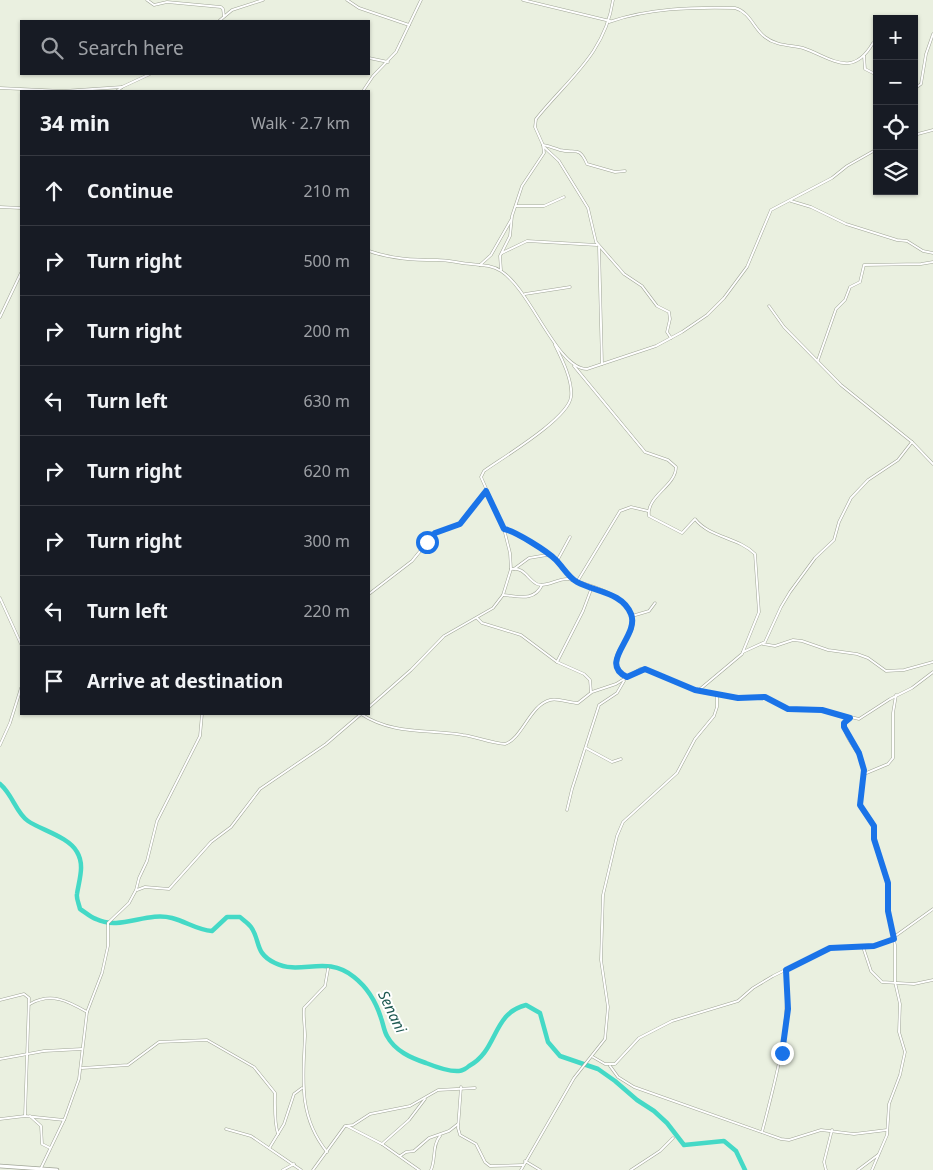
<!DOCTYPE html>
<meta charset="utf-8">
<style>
body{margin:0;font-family:"Noto Sans",sans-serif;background:#20242c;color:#f1f3f6}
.controls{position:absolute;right:15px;top:15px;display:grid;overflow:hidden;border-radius:0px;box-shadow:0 1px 4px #0004}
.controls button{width:45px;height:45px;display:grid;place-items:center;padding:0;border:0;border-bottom:1px solid #363941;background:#171b24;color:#f1f3f6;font:25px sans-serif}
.stop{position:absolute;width:15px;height:15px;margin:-11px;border:4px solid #1a73e8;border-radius:50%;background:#fff}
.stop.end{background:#1a73e8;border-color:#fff;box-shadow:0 1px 5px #0008}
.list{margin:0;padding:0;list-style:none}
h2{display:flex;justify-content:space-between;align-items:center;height:65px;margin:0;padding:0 20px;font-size:21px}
h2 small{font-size:16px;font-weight:400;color:#9ea1a6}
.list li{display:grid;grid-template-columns:32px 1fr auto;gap:15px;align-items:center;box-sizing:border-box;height:70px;padding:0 20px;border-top:1px solid #363941}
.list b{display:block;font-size:19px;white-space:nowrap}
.list em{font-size:16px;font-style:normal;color:#9ea1a6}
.icon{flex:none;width:28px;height:28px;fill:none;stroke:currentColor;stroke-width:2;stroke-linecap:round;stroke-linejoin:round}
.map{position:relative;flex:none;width:933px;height:1170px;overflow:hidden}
.search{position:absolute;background:#171b24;box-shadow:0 1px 4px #0004;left:20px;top:20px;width:350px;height:55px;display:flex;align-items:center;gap:12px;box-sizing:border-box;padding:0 18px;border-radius:0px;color:#9ea1a6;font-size:19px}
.panel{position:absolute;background:#171b24;box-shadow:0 1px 4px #0004;left:20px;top:90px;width:350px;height:625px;border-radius:0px}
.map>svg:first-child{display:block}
</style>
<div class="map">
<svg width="933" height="1170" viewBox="0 0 933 1170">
<rect width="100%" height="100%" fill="#eaf0e0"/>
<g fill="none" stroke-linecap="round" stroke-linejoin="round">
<!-- river -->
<path stroke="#44d9c6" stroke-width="4.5" d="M0 784C13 795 16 813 28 821 41 830 69 837 77 852 85 865 79 880 77 894 76 898 79 904 80 909 85 912 90 917 96 919 120 931 147 911 172 918 187 922 197 930 212 931L227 917H240C243 920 248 923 251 927 261 941 254 953 275 963 301 976 326 954 354 977 368 988 376 1002 381 1018 383 1023 384 1031 387 1036 395 1051 411 1058 426 1063 436 1067 449 1072 459 1071 462 1071 467 1068 469 1066 498 1051 492 1013 526 1005L540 1013 548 1042 560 1056 598 1069 615 1081 637 1100 654 1111 667 1123 684 1145 724 1141 736 1151 745 1170"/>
<defs>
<g id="minor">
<polyline points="147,0 154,5 167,2 221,7 223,9 224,16"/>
<polyline points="347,0 359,8 409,25"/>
<polyline points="523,0 610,21"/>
<polyline points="219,21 232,10 263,0"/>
<path d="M609 22C649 8 693 7 735 8 750 12 754 29 765 37 776 46 791 45 803 48 832 58 852 79 873 43"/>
<polyline points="864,56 865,69 877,75"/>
<polyline points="369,58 388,62"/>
<polyline points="0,88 63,91 122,87"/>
<polyline points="914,89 921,84 926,54 933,34"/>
<polyline points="117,91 122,87 150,74"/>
<polyline points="363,91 373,76 396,52 421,0"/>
<polyline points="914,135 933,130"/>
<path d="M543 145C549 146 554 148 560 150 575 154 579 145 587 164L615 172 625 171"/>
<polyline points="544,147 559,161 588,208 596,242 624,274 642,286 657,306 669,312 670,319 667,332 671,338"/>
<polyline points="791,201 811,207 846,224 897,240 907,241 923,251 933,253"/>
<polyline points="516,206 544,206 564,197"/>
<polyline points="0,207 21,208"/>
<polyline points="599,247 602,364"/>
<path d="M369 251C391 259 414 260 437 260 448 260 460 263 471 264 481 265 492 265 501 271 531 290 557 369 587 369L656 346 682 332 707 315 724 298 747 267 771 210 832 178 847 166 877 149"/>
<polyline points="502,253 527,241 597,245"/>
<polyline points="480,265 491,255 511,220"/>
<path d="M501 270 500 256 510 236 512 216 522 186 544 153 543 145 535 127 536 119C568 79 605 54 613 0"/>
<polyline points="525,294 570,287"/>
<polyline points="769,306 784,327 841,385 912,442 933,464"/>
<polyline points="0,317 21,273"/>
<polyline points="818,360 836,309 845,300 850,287 860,282 864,265 921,264 933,262"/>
<path d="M574 366 645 452 668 460 676 467C676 486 646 496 649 516L682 533 695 519C710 538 738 537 755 554L759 612 742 654 699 690"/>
<polyline points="504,529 513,532 553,557 577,582 620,511 631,507 648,511"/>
<polyline points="557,561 570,537"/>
<path d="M511 569C525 567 527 579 537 584 546 588 558 578 568 579 590 585 640 597 632 629 629 639 620 645 617 655 613 665 619 673 627 677"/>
<polyline points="514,569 529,558 547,555"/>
<polyline points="369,594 412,561 435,533 460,524 485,491"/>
<path d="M503 595C518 596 534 602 542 585"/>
<polyline points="0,598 21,644"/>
<polyline points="632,616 649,611 655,603"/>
<polyline points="477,618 482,623 521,635 557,662 584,674 590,680 591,692"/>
<polyline points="763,644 775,646 793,640 802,641 828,650 857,654 868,658 886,671 904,670 933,662"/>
<polyline points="743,652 765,642 781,607 790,592 815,558 834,540 839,522 851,498 868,480 898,460 912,442"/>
<polyline points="557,662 583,611 592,587"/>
<path d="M369 707 411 670 444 636 493 608 503 595 511 569 510 553 504 529 481 477 484 471C502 458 568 419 571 397 573 381 562 359 555 345"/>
<path d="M361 714C393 735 427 729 463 735 477 737 491 743 505 744 522 739 530 705 550 700 559 698 569 703 578 703L592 692 616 684 640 669H645L695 690 738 698 765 697 788 709 822 710 859 719 890 699 912 688 933 672"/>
<path d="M849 719 844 723C843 738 860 751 863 766 867 779 858 792 860 805L872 821 874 839 888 883V911L895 945V982L900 1004 899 1032 905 1052 900 1075 889 1104 887 1135 872 1170"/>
<polyline points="0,745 10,723 21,688"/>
<polyline points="586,748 612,762 621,759"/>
<polyline points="864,774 888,764 893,758 893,713 896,695"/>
<polyline points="567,810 572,789 599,705 617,693 624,681"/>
<polyline points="137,890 145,887 169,889 211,842 231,827 260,789 326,744 361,714"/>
<polyline points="863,947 871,971 882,982 914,984 933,980"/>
<polyline points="0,1000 24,994 29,998 25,1116"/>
<path d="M30 1004C51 992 68 1001 87 1012"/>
<polyline points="593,1057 605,1064 615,1064 639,1038 672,1021 738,1001 753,988 773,976 830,948 873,946 887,942 933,909"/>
<polyline points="0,1059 44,1051 82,1049"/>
<polyline points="610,1066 618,1077 634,1087 781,1139 789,1140 821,1130 854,1134 887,1130"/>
<path d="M82 1068 128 1065 159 1042 207 1040 254 1067 275 1093C275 1106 274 1122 278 1134"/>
<polyline points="461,1087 458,1128 460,1135 476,1144 485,1162 490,1166 523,1165"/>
<polyline points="30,1116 41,1126 42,1144 50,1148"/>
<polyline points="0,1119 25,1116 64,1120"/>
<polyline points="347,1126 382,1144 419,1170"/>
<polyline points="226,1129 251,1136 301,1170"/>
<path d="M762 1132C777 1074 790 1030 786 970"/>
<polyline points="382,1144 409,1120 425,1099"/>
<polyline points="270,1147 284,1124 294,1094 302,1088"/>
<path d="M327 1152C298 1116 303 1079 305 1036 305 1027 303 1017 304 1008L325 986 328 969"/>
<polyline points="400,1156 406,1152 414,1151 429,1138 449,1131 458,1124"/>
<polyline points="525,1161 540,1170"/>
<polyline points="41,1168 65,1118 79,1079 87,1012 102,973 108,946 108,923 129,903 136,890 139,878 147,861 157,821 200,736 202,714"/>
<polyline points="283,1170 294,1164"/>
<polyline points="313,1170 345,1126 353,1125 370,1114 410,1106 438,1090 475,1088"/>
<path d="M431 1170C436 1159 432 1145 440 1136"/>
<polyline points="521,1170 574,1078 605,1039 608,1007 601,960 603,895 617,836 623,822 677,773 695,739 714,716 717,707 717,695"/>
<polyline points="631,1170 660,1151 673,1138"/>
<polyline points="826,1170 824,1162 832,1130"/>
<polyline points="858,1170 878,1155"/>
</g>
<polyline id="secondary" points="0,1166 57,1170"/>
</defs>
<!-- minor casing -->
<use href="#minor" stroke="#a0a597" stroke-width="3"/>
<!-- secondary casing -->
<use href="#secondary" stroke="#a0a597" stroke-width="4.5"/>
<!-- minor -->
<use href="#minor" stroke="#fff" stroke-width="2"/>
<!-- secondary -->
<use href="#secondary" stroke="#fff" stroke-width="3"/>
</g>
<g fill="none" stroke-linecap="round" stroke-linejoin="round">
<!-- route -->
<path stroke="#1a73e8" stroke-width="6" d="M427 542 435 533 460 524 486 491 504 529C515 531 547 551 556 560 563 567 568 577 577 582 595 592 622 592 631 614 640 636 597 663 627 677L645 669 695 690 738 698 765 697 788 709 822 710 850 718 844 723V727L859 753 864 770 860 805 874 826V839L888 883V911L894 939 874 946 830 948 786 970 788 1009 782 1053"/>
</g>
<g text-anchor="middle" stroke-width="4" stroke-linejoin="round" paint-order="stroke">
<!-- water labels -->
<g font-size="15" font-style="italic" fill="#1e5951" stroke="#fff">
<text transform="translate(392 1012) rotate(64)" y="5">Senani</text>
</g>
</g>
</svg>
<div class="controls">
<button>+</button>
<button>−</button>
<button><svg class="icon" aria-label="locate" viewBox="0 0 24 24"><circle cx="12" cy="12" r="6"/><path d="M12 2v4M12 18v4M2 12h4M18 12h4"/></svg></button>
<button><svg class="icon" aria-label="layers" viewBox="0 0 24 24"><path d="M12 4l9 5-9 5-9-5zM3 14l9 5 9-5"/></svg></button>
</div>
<div class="stop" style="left:427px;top:542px"></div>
<div class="stop end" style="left:782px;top:1053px"></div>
<div class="search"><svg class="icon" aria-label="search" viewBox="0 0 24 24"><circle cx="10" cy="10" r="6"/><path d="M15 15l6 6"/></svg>Search here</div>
<section class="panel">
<h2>34 min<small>Walk · 2.7 km</small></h2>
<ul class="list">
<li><svg class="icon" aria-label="ahead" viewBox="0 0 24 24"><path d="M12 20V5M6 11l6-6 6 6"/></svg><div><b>Continue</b></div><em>210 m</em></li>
<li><svg class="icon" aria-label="right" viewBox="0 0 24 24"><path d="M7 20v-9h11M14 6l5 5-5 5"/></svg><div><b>Turn right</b></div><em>500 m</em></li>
<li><svg class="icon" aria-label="right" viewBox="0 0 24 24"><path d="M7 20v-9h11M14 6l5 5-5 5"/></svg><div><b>Turn right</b></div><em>200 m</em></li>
<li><svg class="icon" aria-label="left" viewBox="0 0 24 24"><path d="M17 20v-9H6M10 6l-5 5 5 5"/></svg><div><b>Turn left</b></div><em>630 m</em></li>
<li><svg class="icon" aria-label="right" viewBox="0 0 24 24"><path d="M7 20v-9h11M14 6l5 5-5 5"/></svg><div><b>Turn right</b></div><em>620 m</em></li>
<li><svg class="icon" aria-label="right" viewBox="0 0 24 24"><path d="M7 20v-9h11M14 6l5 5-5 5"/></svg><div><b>Turn right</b></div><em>300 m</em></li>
<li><svg class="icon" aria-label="left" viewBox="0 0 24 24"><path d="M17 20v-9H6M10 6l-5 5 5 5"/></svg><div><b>Turn left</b></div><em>220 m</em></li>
<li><svg class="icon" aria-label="arrive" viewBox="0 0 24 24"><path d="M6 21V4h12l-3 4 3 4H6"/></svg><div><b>Arrive at destination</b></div></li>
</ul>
</section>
</div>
